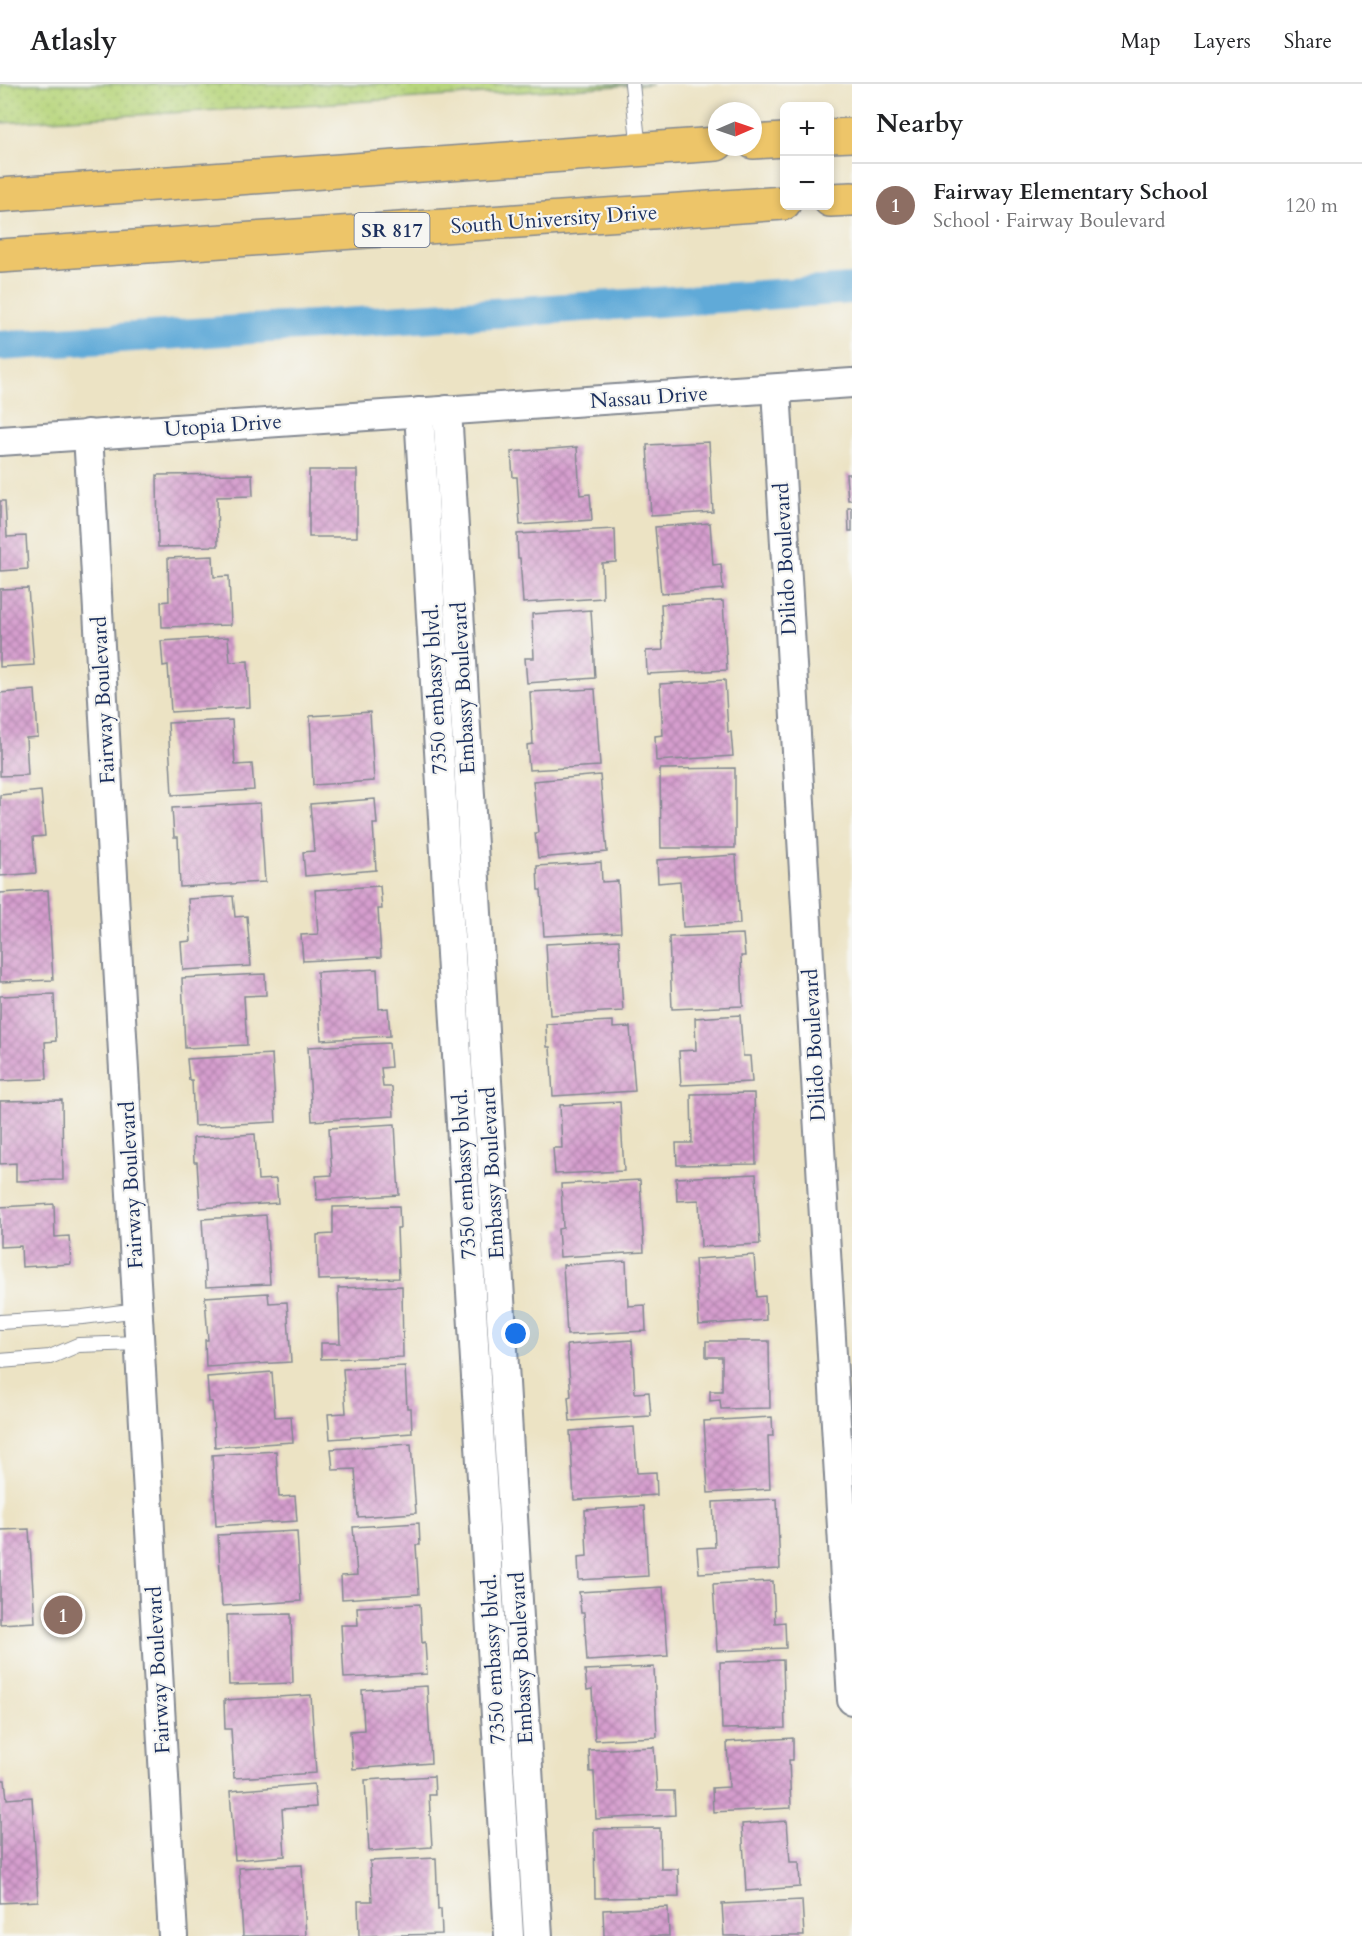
<!DOCTYPE html>
<meta charset="utf-8">
<style>
body{margin:0;font-family:Cardo,serif;background:#f6f6f6;color:#202124}
.controls{position:absolute;right:18px;top:18px;display:grid;overflow:hidden;border-radius:9px;box-shadow:0 3px 9px #0003}
.controls button{width:54px;height:54px;display:grid;place-items:center;padding:0;border:0;border-bottom:2px solid #e0e0e0;background:#fff;color:#202124;font:30px sans-serif}
.compass{position:absolute;left:708px;top:18px;width:54px;height:54px;border-radius:50%;background:#fff;box-shadow:0 3px 9px #0003;rotate:88deg}
.you{position:absolute;left:516px;top:1250px;width:21px;height:21px;margin:-15px;border:4px solid #fff;border-radius:50%;background:#1a73e8;box-shadow:0 0 0 9px #1a73e833}
.badge{display:grid;place-items:center;width:39px;height:39px;border-radius:50%;background:#c8321e;color:#fff;font-size:20px;font-weight:700}
.pin{position:absolute;translate:-50% -50%;border:3px solid #fff;box-shadow:0 2px 6px #0006}
.list{margin:0;padding:0;list-style:none}
h2{display:flex;justify-content:space-between;align-items:center;height:78px;margin:0;padding:0 24px;font-size:26px}
h2 small{font-size:20px;font-weight:400;color:#757577}
.list li{display:grid;grid-template-columns:39px 1fr auto;gap:18px;align-items:center;box-sizing:border-box;height:84px;padding:0 24px;border-top:2px solid #e0e0e0}
.list b{display:block;font-size:22px;white-space:nowrap}
.list p{margin:0;font-size:20px;white-space:nowrap;color:#757577}
.list em{font-size:20px;font-style:normal;color:#757577}
.map{position:relative;flex:none;width:852px;height:1852px;overflow:hidden}
header{display:flex;align-items:center;gap:36px;box-sizing:border-box;height:84px;padding:0 30px;background:#fff;border-bottom:2px solid #e0e0e0}
header strong{font-size:28px}
nav{display:flex;gap:33px;margin-inline-start:auto;font-size:21px}
main{display:flex}
aside{flex:1;background:#fff}
.map>svg:first-child{display:block}
</style>
<header>
<strong>Atlasly</strong>
<nav><a>Map</a><a>Layers</a><a>Share</a></nav>
</header>
<main>
<div class="map">
<svg width="852" height="1852" viewBox="0 0 852 1852">
<defs>
<pattern id="park-dots" width="8" height="8" patternUnits="userSpaceOnUse" patternTransform="scale(1.5)"><rect width="8" height="8" fill="#b7d57c"/><path d="M2 2h.1M6 6h.1" fill="none" stroke="#9db76e" stroke-width="1.8" stroke-linecap="round"/></pattern>
<pattern id="building-cross-hatch" width="8" height="8" patternUnits="userSpaceOnUse" patternTransform="scale(1.5)"><rect width="8" height="8" fill="#d69ece"/><path d="M0 0l8 8M0 8l8-8" fill="none" stroke="#ad81aa"/></pattern>
</defs>
<rect width="100%" height="100%" fill="#f6f6f2"/>
<filter id="ink" filterUnits="userSpaceOnUse"><feTurbulence type="fractalNoise" baseFrequency=".0167" numOctaves="2"/><feDisplacementMap in="SourceGraphic" scale="12" xChannelSelector="R" yChannelSelector="G"/><feConvolveMatrix kernelMatrix="1 2 1 2 8 2 1 2 1" color-interpolation-filters="sRGB"/></filter>
<filter id="wash" filterUnits="userSpaceOnUse"><feTurbulence type="fractalNoise" baseFrequency=".008" numOctaves="4" result="noise"/><feDisplacementMap in="SourceGraphic" scale="24" xChannelSelector="R" yChannelSelector="G"/><feGaussianBlur stdDeviation="1.35" result="paint"/><feColorMatrix in="noise" values="0 0 0 0 0 0 0 0 0 0 0 0 0 0 0 0 0 1.4 0 .05"/><feComposite in="paint" operator="in"/></filter>
<g filter="url(#wash)">
<rect width="100%" height="100%" fill="#ece3c4"/>
<!-- park -->
<polygon fill="url(#park-dots)" stroke="#69826d" stroke-width="1.5" points="0,0 652,0 0,39"/>
<g fill="none" stroke-linecap="round" stroke-linejoin="round">
<!-- canal -->
<polyline stroke="#60aad8" stroke-width="30" points="0,262 852,205"/>
</g>
<g id="blocks">
<!-- building -->
<g fill="url(#building-cross-hatch)">
<polygon points="709,358 713,428 651,432 647,361"/>
<polygon points="577,363 580,411 590,410 592,436 520,441 517,393 513,393 511,368"/>
<rect x="309" y="386" width="48" height="67"/>
<polygon points="252,390 253,412 217,413 218,462 158,463 157,391"/>
<polygon points="846,390 852,390 852,416 848,416"/>
<polygon points="0,417 5,417 7,453 26,452 28,485 0,487"/>
<polygon points="848,424 852,424 852,447 849,447"/>
<polygon points="710,439 713,481 721,480 723,505 661,510 655,443"/>
<polygon points="615,445 616,478 602,479 603,514 523,519 520,474 518,474 517,450"/>
<polygon points="213,472 214,493 229,492 231,541 162,543 161,518 169,517 168,474"/>
<polygon points="28,504 34,581 0,583 0,505"/>
<polygon points="723,517 727,586 647,590 646,567 663,566 661,520"/>
<polygon points="591,526 595,594 527,599 525,574 534,574 532,530"/>
<polygon points="228,553 230,578 248,577 250,623 171,628 168,581 163,582 161,557"/>
<polygon points="725,596 728,648 731,648 733,672 656,677 655,652 663,651 660,600"/>
<polygon points="595,605 600,682 529,686 527,661 533,660 530,608"/>
<polygon points="35,606 38,653 26,654 28,691 0,692 0,609"/>
<polygon points="370,628 374,697 313,701 310,632"/>
<polygon points="232,636 235,681 252,680 254,706 172,711 168,639"/>
<polygon points="735,684 735,764 661,764 660,685"/>
<polygon points="600,691 607,768 538,774 535,749 538,749 533,697"/>
<polygon points="41,707 45,752 33,753 36,789 0,792 0,711"/>
<polygon points="375,715 377,740 373,740 376,786 305,792 303,768 314,767 310,720"/>
<polygon points="260,719 265,798 180,803 178,753 174,753 172,724"/>
<polygon points="736,771 740,840 683,843 680,797 658,799 657,776"/>
<polygon points="601,778 602,798 618,797 621,848 544,852 541,806 538,806 537,782"/>
<polygon points="380,802 382,825 378,825 381,873 303,877 301,851 318,850 315,806"/>
<polygon points="48,806 53,896 0,898 0,809"/>
<polygon points="233,812 235,833 247,832 251,882 183,886 181,858 191,857 188,815"/>
<polygon points="743,850 745,872 741,872 743,922 672,925 669,853"/>
<polygon points="619,856 623,927 550,931 546,860"/>
<polygon points="377,885 379,925 388,924 390,952 321,956 317,888"/>
<polygon points="265,890 266,911 244,912 247,961 185,964 182,894"/>
<polygon points="54,910 56,957 45,958 47,995 0,997 0,912"/>
<polygon points="740,931 743,972 750,972 752,998 681,1001 679,967 696,966 695,934"/>
<polygon points="613,937 613,944 630,943 635,1007 553,1012 550,963 547,963 546,940"/>
<polygon points="389,959 391,983 381,984 383,1003 392,1003 394,1032 312,1037 308,963"/>
<polygon points="272,970 276,1038 194,1042 192,996 189,996 187,975"/>
<polygon points="754,1009 756,1080 677,1081 676,1059 692,1059 691,1010"/>
<polygon points="62,1016 63,1096 16,1097 16,1079 0,1080 0,1017"/>
<polygon points="620,1018 624,1087 555,1090 553,1064 562,1064 560,1021"/>
<polygon points="395,1040 399,1111 317,1116 316,1092 332,1091 329,1044"/>
<polygon points="255,1050 258,1096 276,1095 278,1119 200,1124 197,1078 194,1078 193,1054"/>
<polygon points="756,1090 760,1160 701,1163 699,1116 677,1117 676,1094"/>
<polygon points="640,1096 644,1168 560,1173 558,1145 563,1144 561,1100"/>
<polygon points="54,1120 55,1153 69,1152 71,1180 22,1183 21,1162 0,1163 0,1123"/>
<polygon points="399,1122 400,1144 397,1144 399,1194 318,1196 317,1151 333,1150 333,1123"/>
<polygon points="266,1131 270,1200 206,1203 202,1135"/>
<polygon points="754,1171 757,1213 765,1212 766,1236 699,1241 695,1175"/>
<polygon points="626,1177 628,1222 645,1221 646,1247 567,1251 563,1181"/>
<polygon points="402,1202 403,1273 321,1275 321,1259 340,1259 338,1204"/>
<polygon points="268,1209 269,1219 287,1218 291,1278 206,1283 205,1256 208,1256 205,1213"/>
<polygon points="632,1256 635,1309 649,1308 651,1332 570,1337 568,1313 571,1312 567,1261"/>
<polygon points="706,1257 769,1257 770,1324 721,1325 720,1316 710,1317 710,1307 722,1307 722,1273 706,1273"/>
<polygon points="405,1282 407,1324 411,1324 412,1349 330,1355 328,1330 346,1329 343,1285"/>
<polygon points="272,1288 275,1333 291,1332 293,1358 215,1363 212,1318 209,1318 207,1293"/>
<polygon points="772,1333 773,1352 768,1352 770,1405 708,1409 704,1337"/>
<polygon points="634,1343 637,1389 656,1388 657,1411 574,1416 570,1347"/>
<polygon points="411,1360 416,1429 358,1433 355,1385 333,1386 331,1365"/>
<polygon points="276,1367 279,1413 295,1412 297,1437 216,1442 212,1371"/>
<polygon points="777,1415 780,1485 699,1489 697,1464 715,1463 713,1418"/>
<polygon points="644,1422 648,1492 579,1496 578,1473 587,1472 585,1426"/>
<polygon points="419,1439 420,1461 416,1461 419,1510 342,1515 341,1492 357,1491 353,1443"/>
<polygon points="29,1445 35,1538 0,1540 0,1446"/>
<polygon points="297,1447 301,1517 222,1522 218,1451"/>
<polygon points="773,1497 775,1539 785,1538 786,1564 717,1567 713,1500"/>
<polygon points="663,1503 668,1572 587,1577 584,1529 581,1529 579,1508"/>
<polygon points="420,1520 422,1559 425,1558 427,1590 344,1594 341,1541 358,1541 357,1523"/>
<polygon points="291,1530 293,1599 229,1601 227,1531"/>
<polygon points="783,1576 785,1644 722,1645 720,1578"/>
<polygon points="654,1583 657,1653 595,1656 592,1605 587,1606 585,1586"/>
<polygon points="427,1602 431,1679 353,1685 350,1647 364,1646 362,1606"/>
<polygon points="311,1611 316,1689 234,1694 231,1645 225,1645 224,1616"/>
<polygon points="793,1654 793,1676 789,1676 791,1724 713,1728 712,1704 729,1703 727,1658"/>
<polygon points="654,1663 657,1707 674,1707 675,1731 596,1735 594,1688 590,1688 589,1666"/>
<polygon points="434,1692 435,1711 429,1711 432,1763 369,1767 365,1696"/>
<polygon points="0,1696 5,1696 7,1715 32,1713 38,1817 0,1819"/>
<polygon points="314,1700 316,1723 282,1725 285,1772 235,1776 230,1707"/>
<polygon points="787,1737 790,1778 799,1778 800,1803 746,1807 742,1740"/>
<polygon points="660,1744 661,1785 678,1785 679,1813 595,1814 594,1745"/>
<polygon points="436,1774 438,1826 441,1825 442,1850 359,1852 358,1817 372,1817 370,1777"/>
<polygon points="302,1781 306,1852 243,1852 239,1784"/>
<polygon points="802,1816 804,1852 724,1852 722,1820"/>
<polygon points="668,1823 669,1852 604,1852 603,1826"/>
</g>
</g>
</g>
<g filter="url(#ink)">
<use href="#blocks" fill-opacity="0" stroke="#848991" stroke-width="1.5"/>
<g fill="none" stroke-linecap="round" stroke-linejoin="round">
<defs>
<g id="service">
<polyline points="632,0 639,66"/>
<polyline points="0,1238 83,1233 138,1226"/>
<polyline points="0,1277 50,1273 78,1261 139,1259"/>
</g>
<g id="minor">
<polyline points="776,305 852,1616"/>
<polyline points="447,326 538,1852"/>
<polyline points="419,328 509,1852"/>
<polyline points="88,350 173,1852"/>
<polyline points="0,357 852,299"/>
</g>
<g id="primary">
<polyline points="830,52 852,51"/>
<polyline points="753,58 784,56"/>
<polyline points="0,111 717,60"/>
<polyline points="830,116 852,115"/>
<polyline points="0,172 784,119"/>
</g>
</defs>
<!-- service casing -->
<use href="#service" stroke="#848991" stroke-width="16"/>
<!-- minor casing -->
<use href="#minor" stroke="#848991" stroke-width="32"/>
<!-- primary casing -->
<use href="#primary" stroke="#848991" stroke-width="36"/>
<!-- service -->
<use href="#service" stroke="#fff" stroke-width="14"/>
<!-- minor -->
<use href="#minor" stroke="#fff" stroke-width="28"/>
<!-- primary -->
<use href="#primary" stroke="#edc569" stroke-width="33"/>
</g>
</g>
<g text-anchor="middle" stroke-width="4.5" stroke-linejoin="round" paint-order="stroke">
<!-- shield labels -->
<rect fill="#f6f6f2" stroke="#5d6b8a" stroke-width="1.5" x="354.5" y="129" width="75" height="34" rx="4.5"/>
<g font-size="20" font-weight="bold" fill="#1b2f5e">
<text x="392" y="153">SR 817</text>
</g>
<!-- street labels -->
<g font-size="21" fill="#1b2f5e" stroke="#f6f6f2">
<text transform="translate(554 135) rotate(-4)" y="7">South University Drive</text>
<text transform="translate(649 313) rotate(-4)" y="7">Nassau Drive</text>
<text transform="translate(223 341) rotate(-4)" y="7">Utopia Drive</text>
<text transform="translate(785 475) rotate(-93)" y="7">Dilido Boulevard</text>
<text transform="translate(463 604) rotate(-93)" y="7">Embassy Boulevard</text>
<text transform="translate(435 605) rotate(-93)" y="7">7350 embassy blvd.</text>
<text transform="translate(103 616) rotate(-93)" y="7">Fairway Boulevard</text>
<text transform="translate(814 961) rotate(-93)" y="7">Dilido Boulevard</text>
<text transform="translate(492 1089) rotate(-93)" y="7">Embassy Boulevard</text>
<text transform="translate(464 1090) rotate(-93)" y="7">7350 embassy blvd.</text>
<text transform="translate(131 1101) rotate(-93)" y="7">Fairway Boulevard</text>
<text transform="translate(521 1574) rotate(-93)" y="7">Embassy Boulevard</text>
<text transform="translate(493 1575) rotate(-93)" y="7">7350 embassy blvd.</text>
<text transform="translate(158 1586) rotate(-93)" y="7">Fairway Boulevard</text>
</g>
</g>
</svg>
<div class="controls">
<button>+</button>
<button>−</button>
</div>
<svg class="compass" viewBox="-18 -18 36 36"><path d="M0-13l5 13h-10z" fill="#e53935"/><path d="M0 13l5-13h-10z" fill="#757577"/></svg>
<div class="you"></div>
<div class="pin badge" style="left:63px;top:1531px;background:#8d6e63">1</div>
</div>
<aside>
<h2>Nearby<small></small></h2>
<ul class="list">
<li><span class="badge" style="background:#8d6e63">1</span><div><b>Fairway Elementary School</b><p>School · Fairway Boulevard</p></div><em>120 m</em></li>
</ul>
</aside>
</main>
